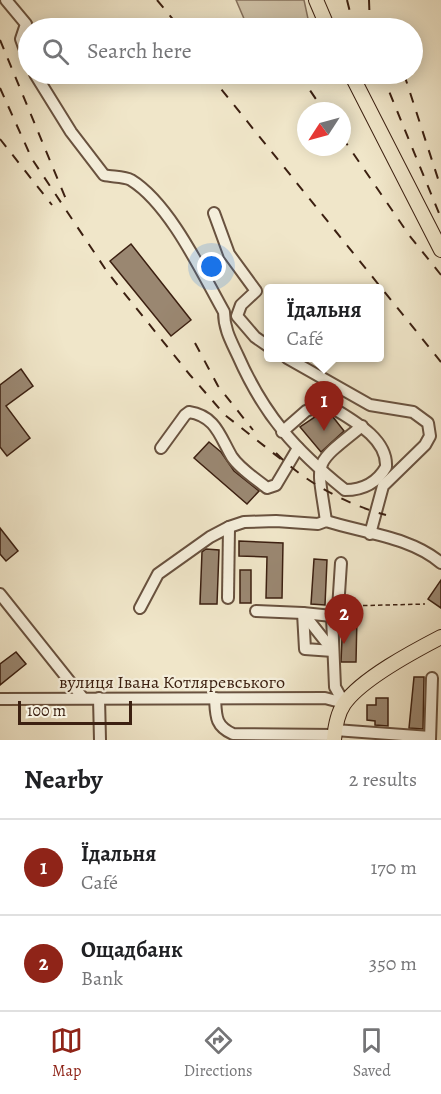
<!DOCTYPE html>
<meta charset="utf-8">
<style>
body{margin:0;font-family:Alegreya,serif;background:#f2f2f2;color:#202124}
.compass{position:absolute;left:297px;top:102px;width:54px;height:54px;border-radius:50%;background:#fff;box-shadow:0 3px 15px #0003;rotate:234deg}
.scale{position:absolute;left:18px;bottom:15px;width:114px;box-sizing:border-box;padding-left:6px;border:3px solid #3c2011;border-top:0;font-size:16px;line-height:21px;white-space:nowrap;color:#3c2011;-webkit-text-stroke:4px #f5efdc;paint-order:stroke}
.you{position:absolute;left:212px;top:267px;width:21px;height:21px;margin:-15px;border:4px solid #fff;border-radius:50%;background:#1a73e8;box-shadow:0 0 0 9px #1a73e833}
.badge{display:grid;place-items:center;width:39px;height:39px;border-radius:50%;background:#8f2418;color:#fff;font-size:20px;font-weight:700}
.pin{position:absolute;translate:-50% -50px;filter:drop-shadow(0 2px 3px #0008)}
.pin::after{content:'';position:absolute;top:32px;width:21px;height:18px;background:inherit;clip-path:polygon(0 0,100% 0,50% 100%)}
.popup{position:absolute;left:264px;top:284px;width:120px;height:78px;box-sizing:border-box;display:grid;place-content:center;border-radius:6px;background:#fff;filter:drop-shadow(0 2px 4px #0005);font-size:20px;white-space:nowrap;color:#757577}
.popup b{font-size:22px;color:#202124}
.popup::after{content:'';position:absolute;left:50%;top:100%;margin-left:-12px;border:12px solid transparent;border-top-color:#fff}
.list{margin:0;padding:0;list-style:none}
h2{display:flex;justify-content:space-between;align-items:center;height:78px;margin:0;padding:0 24px;font-size:26px}
h2 small{font-size:20px;font-weight:400;color:#757577}
.list li{display:grid;grid-template-columns:39px 1fr auto;gap:18px;align-items:center;box-sizing:border-box;height:96px;padding:0 24px;border-top:2px solid #e0e0e0}
.list b{display:block;font-size:22px;white-space:nowrap}
.list p{margin:0;font-size:20px;white-space:nowrap;color:#757577}
.list em{font-size:20px;font-style:normal;color:#757577}
.icon{flex:none;width:33px;height:33px;fill:none;stroke:currentColor;stroke-width:2;stroke-linecap:round;stroke-linejoin:round}
.map{position:relative;flex:none;width:441px;height:740px;overflow:hidden}
.search{position:absolute;background:#fff;box-shadow:0 3px 15px #0003;left:18px;right:18px;top:18px;height:66px;display:flex;align-items:center;gap:15px;box-sizing:border-box;padding:0 21px;border-radius:33px;color:#757577;font-size:22px}
.sheet{height:270px;background:#fff}
nav{display:flex;justify-content:space-around;align-items:center;box-sizing:border-box;height:84px;border-top:2px solid #e0e0e0;background:#fff;font-size:16px;color:#757577}
nav a{display:grid;justify-items:center;gap:3px}
nav .on{color:#8f2418}
.map>svg:first-child{display:block}
</style>
<div class="map">
<svg width="441" height="740" viewBox="0 0 441 740">
<rect width="100%" height="100%" fill="#f0e6c9"/>
<filter id="stains"><feTurbulence type="fractalNoise" baseFrequency=".00333" numOctaves="4"/><feColorMatrix values="0 0 0 0 .2 0 0 0 0 .09 0 0 0 0 .02 0 0 0 .5 -.17"/></filter>
<radialGradient id="worn" r=".72"><stop offset=".6" stop-color="#630" stop-opacity="0"/><stop offset="1" stop-color="#630" stop-opacity=".3"/></radialGradient>
<!-- green -->
<polygon fill="#d1c4aa" stroke="#86725e" stroke-width="1.5" points="236,0 304,0 310,28 248,28"/>
<!-- building -->
<g fill="#9a8771" stroke="#3c2011" stroke-width="1.5">
<polygon points="131,244 191,320 171,336 110,261"/>
<polygon points="21,369 33,386 6,406 30,438 7,456 0,447 0,385"/>
<polygon points="324,411 333,417 344,431 321,452 300,427"/>
<polygon points="209,442 221,452 234,471 259,491 247,504 194,458"/>
<polygon points="0,528 18,551 6,561 0,554"/>
<polygon points="239,541 283,543 282,598 266,598 267,557 239,556"/>
<polygon points="206,549 219,550 217,604 200,604 202,552"/>
<polygon points="314,559 327,560 325,605 311,604"/>
<rect x="240" y="570" width="11" height="33"/>
<polygon points="441,580 441,608 428,599"/>
<polygon points="343,616 357,616 356,662 341,662"/>
<polygon points="16,652 26,664 0,685 0,664"/>
<polygon points="414,677 424,677 423,729 409,728"/>
<polygon points="376,698 388,698 388,726 375,725 375,721 367,720 367,705 376,705"/>
</g>
<g fill="none" stroke-linecap="round" stroke-linejoin="round">
<defs>
<g id="minor">
<polyline points="6,0 26,24 21,39 28,58"/>
<path d="M35 74 71 132 104 175C112 177 124 176 131 180 170 204 202 273 224 312 224 329 231 341 238 356 264 415 295 450 345 490 363 490 377 483 386 467 388 436 346 417 325 403L306 411 282 432"/>
<polyline points="214,213 229,254 256,291 241,305 237,316 255,337 268,346"/>
<polyline points="287,358 370,405 413,412 428,423 430,436 425,445 383,486 370,534"/>
<path d="M161 448 185 415 189 412C216 416 220 437 232 457 240 469 256 479 267 488L276 485 298 448"/>
<path d="M326 521C317 458 311 467 362 426"/>
<polyline points="341,563 338,609 332,616 335,687 344,703"/>
<polyline points="0,594 83,698"/>
<polyline points="228,598 229,527"/>
<path d="M140 608 158 574 210 537 229 527 244 522 276 521 318 524 326 521C364 533 411 537 441 563"/>
<polyline points="256,611 303,613 333,651"/>
<polyline points="332,616 303,613 305,649 333,651"/>
<polyline points="99,698 100,740"/>
<path d="M215 698C216 716 215 726 233 734L335 735"/>
<polyline points="0,699 325,698 344,703"/>
<polyline points="335,730 430,737"/>
<polyline points="430,740 432,678"/>
</g>
<g id="major">
<polyline points="316,0 328,28"/>
<polyline points="351,74 441,250"/>
<path d="M334 740C335 728 337 714 344 704 361 679 414 651 441 637"/>
</g>
</defs>
<!-- minor casing -->
<use href="#minor" stroke="#69523f" stroke-width="14"/>
<!-- major casing -->
<use href="#major" stroke="#3c2011" stroke-width="16"/>
<!-- path -->
<polyline stroke="#3c2011" stroke-width="1.5" stroke-dasharray="4.5 3" stroke-linecap="butt" points="348,606 425,604"/>
<!-- minor -->
<use href="#minor" stroke="#f5efdc" stroke-width="10"/>
<!-- major -->
<use href="#major" stroke="#f0e6c9" stroke-width="14"/>
<!-- rail -->
<g stroke="#3c2011" stroke-width="2" stroke-dasharray="10 10" stroke-linecap="butt">
<polyline points="157,0 180,28"/>
<polyline points="347,0 354,28"/>
<polyline points="369,0 370,28"/>
<polyline points="0,40 68,204"/>
<polyline points="209,74 441,362"/>
<polyline points="299,74 324,111"/>
<polyline points="382,74 441,218"/>
<polyline points="404,74 441,188"/>
<polyline points="0,88 32,159 108,273 190,375 225,415 282,460"/>
<polyline points="342,137 409,235 441,275"/>
<polyline points="0,139 52,205"/>
<polyline points="195,343 218,386 253,430"/>
<path d="M276 453C304 482 348 505 386 515"/>
</g>
</g>
<g text-anchor="middle" stroke-width="4.5" stroke-linejoin="round" paint-order="stroke">
<!-- street labels -->
<g font-size="18" fill="#3c2011" stroke="#f5efdc">
<text x="172" y="688">вулиця Івана Котляревського</text>
</g>
</g>
<rect width="100%" height="100%" filter="url(#stains)"/>
<rect width="100%" height="100%" fill="url(#worn)"/>
</svg>
<svg class="compass" viewBox="-18 -18 36 36"><path d="M0-13l5 13h-10z" fill="#e53935"/><path d="M0 13l5-13h-10z" fill="#757577"/></svg>
<div class="scale">100 m</div>
<div class="you"></div>
<div class="pin badge" style="left:324px;top:431px">1</div>
<div class="popup"><b>Їдальня</b>Café</div>
<div class="pin badge" style="left:344px;top:644px">2</div>
<div class="search"><svg class="icon" aria-label="search" viewBox="0 0 24 24"><circle cx="10" cy="10" r="6"/><path d="M15 15l6 6"/></svg>Search here</div>
</div>
<section class="sheet">
<h2>Nearby<small>2 results</small></h2>
<ul class="list">
<li><span class="badge">1</span><div><b>Їдальня</b><p>Café</p></div><em>170 m</em></li>
<li><span class="badge">2</span><div><b>Ощадбанк</b><p>Bank</p></div><em>350 m</em></li>
</ul>
</section>
<nav>
<a class="on"><svg class="icon" aria-label="map" viewBox="0 0 24 24"><path d="M3 6l6-2 6 2 6-2v14l-6 2-6-2-6 2zM9 4v14M15 6v14"/></svg>Map</a>
<a><svg class="icon" aria-label="directions" viewBox="0 0 24 24"><path d="M12 3l9 9-9 9-9-9zM9 14v-3h6M13 9l2 2-2 2"/></svg>Directions</a>
<a><svg class="icon" aria-label="saved" viewBox="0 0 24 24"><path d="M7 4h10v16l-5-4-5 4z"/></svg>Saved</a>
</nav>
